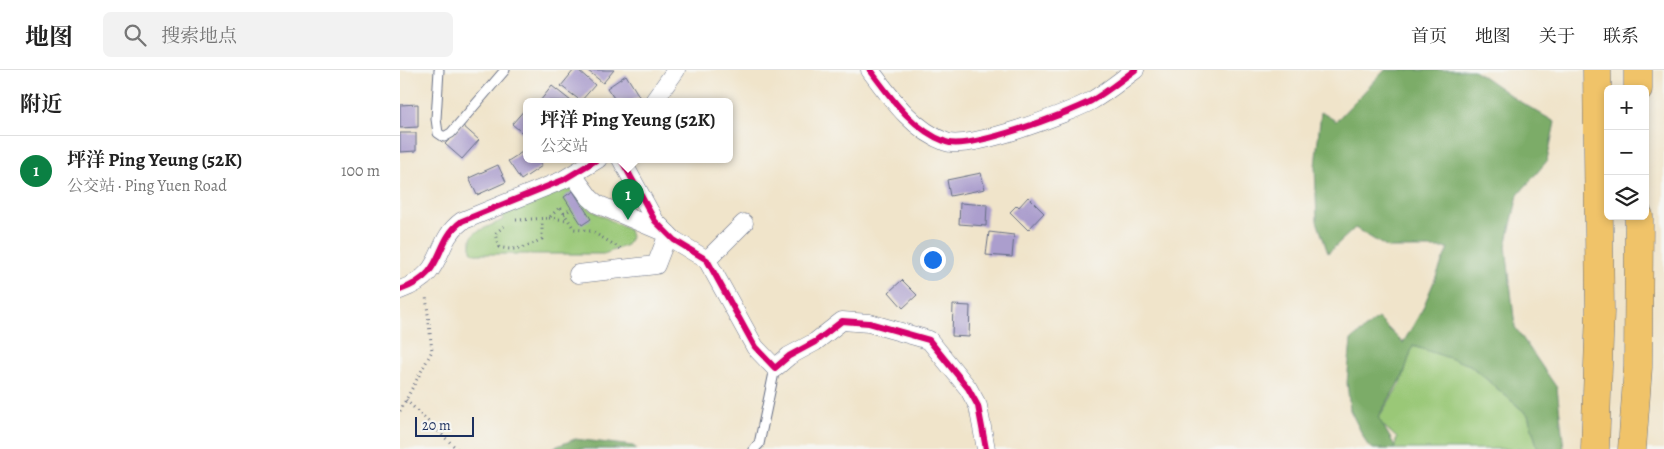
<!DOCTYPE html>
<html lang="zh">
<meta charset="utf-8">
<style>
body{margin:0;font-family:Alegreya,"Noto Serif SC",serif;background:#f2f2f2;color:#222}
.controls{position:absolute;right:15px;top:15px;display:grid;overflow:hidden;border-radius:8px;box-shadow:0 2px 8px #0003}
.controls button{width:45px;height:45px;display:grid;place-items:center;padding:0;border:0;border-bottom:1px solid #e0e0e0;background:#fff;color:#222;font:25px sans-serif}
.scale{position:absolute;left:15px;bottom:12px;width:59px;box-sizing:border-box;padding-left:5px;border:2px solid #1b2f5e;border-top:0;font-size:14px;line-height:18px;white-space:nowrap;color:#1b2f5e;-webkit-text-stroke:4px #f6f6f2;paint-order:stroke}
.you{position:absolute;left:532px;top:189px;width:18px;height:18px;margin:-12px;border:4px solid #fff;border-radius:50%;background:#1a73e8;box-shadow:0 0 0 8px #1a73e833}
.badge{display:grid;place-items:center;width:32px;height:32px;border-radius:50%;background:#0b8043;color:#fff;font-size:16px;font-weight:700}
.pin{position:absolute;translate:-50% -41px;filter:drop-shadow(0 1px 2px #0008)}
.pin::after{content:'';position:absolute;top:26px;width:18px;height:15px;background:inherit;clip-path:polygon(0 0,100% 0,50% 100%)}
.popup{position:absolute;left:123px;top:28px;width:210px;height:65px;box-sizing:border-box;display:grid;place-content:center;border-radius:8px;background:#fff;filter:drop-shadow(0 1px 4px #0005);font-size:16px;white-space:nowrap;color:#767676}
.popup b{font-size:19px;color:#222}
.popup::after{content:'';position:absolute;left:50%;top:100%;margin-left:-10px;border:10px solid transparent;border-top-color:#fff}
.list{margin:0;padding:0;list-style:none}
h2{display:flex;justify-content:space-between;align-items:center;height:65px;margin:0;padding:0 20px;font-size:21px}
h2 small{font-size:16px;font-weight:400;color:#767676}
.list li{display:grid;grid-template-columns:32px 1fr auto;gap:15px;align-items:center;box-sizing:border-box;height:70px;padding:0 20px;border-top:1px solid #e0e0e0}
.list b{display:block;font-size:19px;white-space:nowrap}
.list p{margin:0;font-size:16px;white-space:nowrap;color:#767676}
.list em{font-size:16px;font-style:normal;color:#767676}
.icon{flex:none;width:28px;height:28px;fill:none;stroke:currentColor;stroke-width:2;stroke-linecap:round;stroke-linejoin:round}
.map{position:relative;flex:none;width:1264px;height:379px;overflow:hidden}
header{display:flex;align-items:center;gap:30px;box-sizing:border-box;height:70px;padding:0 25px;background:#fff;border-bottom:1px solid #e0e0e0}
header strong{font-size:24px}
nav{display:flex;gap:28px;margin-inline-start:auto;font-size:18px}
.search{width:350px;height:45px;background:#f2f2f2;display:flex;align-items:center;gap:12px;box-sizing:border-box;padding:0 18px;border-radius:8px;color:#767676;font-size:19px}
main{display:flex}
aside{flex:1;background:#fff}
.map>svg:first-child{display:block}
</style>
<header>
<strong>地图</strong>
<div class="search"><svg class="icon" aria-label="search" viewBox="0 0 24 24"><circle cx="10" cy="10" r="6"/><path d="M15 15l6 6"/></svg>搜索地点</div>
<nav><a>首页</a><a>地图</a><a>关于</a><a>联系</a></nav>
</header>
<main>
<aside>
<h2>附近<small></small></h2>
<ul class="list">
<li><span class="badge">1</span><div><b>坪洋 Ping Yeung (52K)</b><p>公交站 · Ping Yuen Road</p></div><em>100 m</em></li>
</ul>
</aside>
<div class="map">
<svg width="1264" height="379" viewBox="0 0 1264 379">
<rect width="100%" height="100%" fill="#f6f6f2"/>
<filter id="ink" filterUnits="userSpaceOnUse"><feTurbulence type="fractalNoise" baseFrequency=".02" numOctaves="2"/><feDisplacementMap in="SourceGraphic" scale="10" xChannelSelector="R" yChannelSelector="G"/><feConvolveMatrix kernelMatrix="1 2 1 2 8 2 1 2 1" color-interpolation-filters="sRGB"/></filter>
<filter id="wash" filterUnits="userSpaceOnUse"><feTurbulence type="fractalNoise" baseFrequency=".0096" numOctaves="4" result="noise"/><feDisplacementMap in="SourceGraphic" scale="20" xChannelSelector="R" yChannelSelector="G"/><feGaussianBlur stdDeviation="1.12" result="paint"/><feColorMatrix in="noise" values="0 0 0 0 0 0 0 0 0 0 0 0 0 0 0 0 0 1.4 0 .05"/><feComposite in="paint" operator="in"/></filter>
<g filter="url(#wash)">
<rect width="100%" height="100%" fill="#f0e4ca"/>
<!-- green -->
<g fill="#9ac877" stroke="#5a7c6a">
<polygon points="166,119 171,119 191,140 229,160 231,167 227,175 204,184 75,184 71,181 71,168 76,162 103,150 102,143"/>
<polygon points="1012,276 1065,291 1128,345 1138,379 994,379 997,368 977,350 1002,311"/>
</g>
<!-- forest -->
<g fill="#7bac68" stroke="#4b6e63">
<polygon points="985,0 1074,0 1117,30 1155,52 1147,91 1118,125 1106,176 1115,257 1157,318 1164,379 1138,379 1128,345 1070,295 1013,276 1003,306 978,347 995,376 994,379 974,379 968,376 950,340 947,313 951,270 978,248 1003,273 1022,240 1048,178 988,178 955,158 928,183 917,151 915,96 921,42 936,51"/>
<polygon points="175,369 233,376 237,379 150,379"/>
</g>
<g id="blocks">
<!-- building -->
<g fill="#ab9ecd">
<polygon points="174,0 178,0 195,15 181,31 161,16"/>
<polygon points="187,0 214,0 203,13"/>
<polygon points="226,5 239,26 232,31 216,31 207,18"/>
<polygon points="152,16 171,31 140,31"/>
<polygon points="18,34 18,57 0,58 0,35"/>
<polygon points="127,37 127,67 112,54"/>
<polygon points="62,55 79,70 62,89 45,74"/>
<polygon points="0,63 16,63 16,81 0,82"/>
<polygon points="127,79 127,89 137,89 142,96 121,110 108,91"/>
<polygon points="98,95 106,112 77,125 69,108"/>
<polygon points="581,103 585,119 550,126 547,110"/>
<polygon points="173,121 191,149 182,155 164,127"/>
<polygon points="628,127 644,143 628,160 610,142 617,135 619,137"/>
<polygon points="560,133 587,135 586,156 559,154"/>
<polygon points="589,162 614,165 612,187 586,185"/>
<polygon points="502,210 517,225 503,238 489,222"/>
<polygon points="553,235 570,236 569,267 552,266"/>
</g>
</g>
</g>
<g filter="url(#ink)">
<use href="#blocks" fill-opacity="0" stroke="#666e84" stroke-width="1"/>
<g fill="none" stroke-linecap="round" stroke-linejoin="round">
<defs>
<g id="lane">
<polyline points="39,0 36,49 38,63 44,67 51,63 105,0"/>
<polyline points="354,379 359,374 375,298"/>
</g>
<g id="street">
<path d="M470 0C491 28 513 60 546 72 568 81 669 43 691 31 707 22 721 10 735 0"/>
<polyline points="254,31 276,0"/>
<polyline points="221,89 255,151 274,170 307,190 355,277 375,298 389,286 415,272 442,251 469,253 529,270 568,318 578,336 586,379"/>
<polyline points="173,105 190,128 197,134 268,164 256,195 178,204"/>
<polyline points="307,190 344,153"/>
<path d="M0 220C48 203 32 173 62 151L163 110 198 89"/>
</g>
<g id="highway">
<polyline points="1238,0 1238,19"/>
<polyline points="1195,379 1200,241 1197,0"/>
<polyline points="1232,379 1238,297 1239,146"/>
</g>
</defs>
<!-- lane casing -->
<use href="#lane" stroke="#666e84" stroke-width="11"/>
<!-- street casing -->
<use href="#street" stroke="#666e84" stroke-width="19"/>
<!-- highway casing -->
<use href="#highway" stroke="#666e84" stroke-width="29"/>
<!-- path -->
<g stroke="#666e84" stroke-width="3" stroke-dasharray="1 4" stroke-linecap="butt">
<polyline points="164,144 171,139"/>
<polyline points="149,148 167,150"/>
<polyline points="116,150 149,148 160,137 174,159 191,161 223,180"/>
<path d="M104 156 95 164 99 177C117 182 126 177 142 169V150"/>
<polyline points="6,330 57,379"/>
<polyline points="0,341 32,281 26,226"/>
</g>
<!-- lane -->
<use href="#lane" stroke="#fff" stroke-width="9"/>
<!-- street -->
<use href="#street" stroke="#fff" stroke-width="18"/>
<!-- highway -->
<use href="#highway" stroke="#f0c369" stroke-width="28"/>
<defs>
<g id="cycleway">
<path d="M470 0C491 28 513 60 546 72 568 81 669 43 691 31 707 22 721 10 735 0"/>
<polyline points="221,89 255,151 274,170 307,190 355,277 375,298 389,286 415,272 442,251 469,253 529,270 568,318 578,336 586,379"/>
<path d="M0 220C48 203 32 173 62 151L163 110 198 89"/>
</g>
</defs>
<!-- cycleway casing -->
<use href="#cycleway" stroke="#f6f6f2" stroke-width="9"/>
<!-- cycleway -->
<use href="#cycleway" stroke="#d6006c" stroke-width="6"/>
</g>
</g>
</svg>
<div class="controls">
<button>+</button>
<button>−</button>
<button><svg class="icon" aria-label="layers" viewBox="0 0 24 24"><path d="M12 4l9 5-9 5-9-5zM3 14l9 5 9-5"/></svg></button>
</div>
<div class="scale">20 m</div>
<div class="you"></div>
<div class="pin badge" style="left:228px;top:150px">1</div>
<div class="popup"><b>坪洋 Ping Yeung (52K)</b>公交站</div>
</div>
</main>
